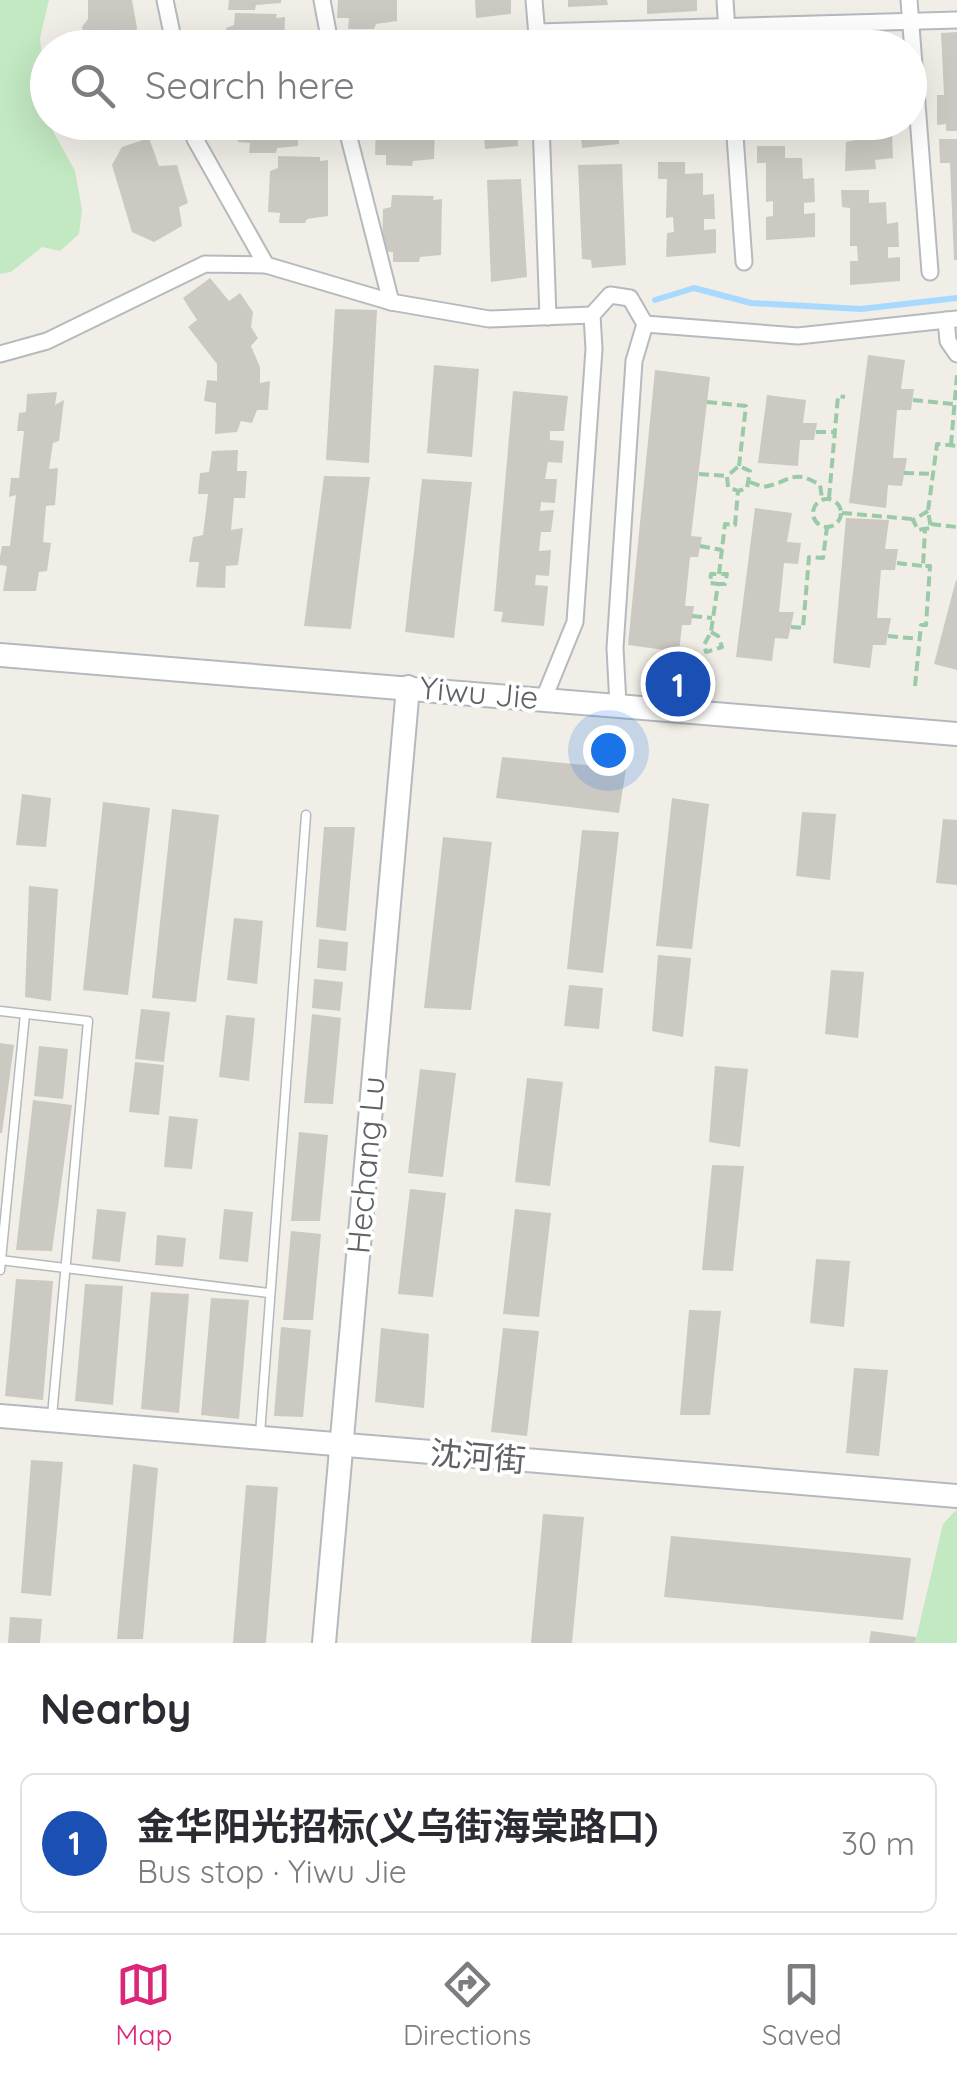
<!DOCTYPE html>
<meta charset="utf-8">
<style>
body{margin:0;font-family:Quicksand,"Noto Sans SC",sans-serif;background:#f7f7f7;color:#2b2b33}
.you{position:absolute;left:608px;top:750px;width:35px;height:35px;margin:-25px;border:8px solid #fff;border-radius:50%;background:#1a73e8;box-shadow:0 0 0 15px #1a73e833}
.badge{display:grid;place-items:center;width:65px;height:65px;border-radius:50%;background:#db2777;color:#fff;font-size:32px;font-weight:700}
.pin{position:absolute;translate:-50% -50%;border:5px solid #fff;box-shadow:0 2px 10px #0006}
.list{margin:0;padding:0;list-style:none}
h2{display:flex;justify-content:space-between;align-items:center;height:130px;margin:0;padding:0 40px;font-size:42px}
h2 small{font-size:32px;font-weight:400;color:#7c7c81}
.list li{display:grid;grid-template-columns:65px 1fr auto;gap:30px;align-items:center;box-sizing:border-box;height:140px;margin:0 20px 20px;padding:0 20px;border:2px solid #e1e1e2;border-radius:15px}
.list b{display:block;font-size:38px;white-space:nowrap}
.list p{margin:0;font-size:32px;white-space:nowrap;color:#7c7c81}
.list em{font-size:32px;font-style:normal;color:#7c7c81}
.icon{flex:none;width:55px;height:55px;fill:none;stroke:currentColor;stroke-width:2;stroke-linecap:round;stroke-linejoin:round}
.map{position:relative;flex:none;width:957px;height:1643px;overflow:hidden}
.search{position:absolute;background:#fff;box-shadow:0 10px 40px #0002;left:30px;right:30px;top:30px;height:110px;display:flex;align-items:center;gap:25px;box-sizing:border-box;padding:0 35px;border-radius:55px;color:#7c7c81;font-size:38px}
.sheet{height:290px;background:#fff}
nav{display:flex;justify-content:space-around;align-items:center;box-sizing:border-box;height:140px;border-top:2px solid #e1e1e2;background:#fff;font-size:28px;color:#7c7c81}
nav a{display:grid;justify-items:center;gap:5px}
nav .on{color:#db2777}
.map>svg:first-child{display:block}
</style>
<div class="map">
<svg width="957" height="1643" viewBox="0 0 957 1643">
<rect width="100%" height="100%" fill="#f0eee6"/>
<!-- green -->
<g fill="#c2e9c2">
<polygon points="0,0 49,0 40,38 48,122 75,171 82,210 79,234 60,251 42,247 11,272 0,274"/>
<polygon points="957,1509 957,1643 915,1643 943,1524"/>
</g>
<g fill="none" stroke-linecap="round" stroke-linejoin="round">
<!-- stream -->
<polyline stroke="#a8d9ff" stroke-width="6" points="655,300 694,288 751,303 861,309 957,298"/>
</g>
<!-- building -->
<g fill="#ccc9c3">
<polygon points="88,0 132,0 137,28 135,36 141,40 142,48 86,48 82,27 88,19"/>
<polygon points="229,0 281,0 281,3 256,5 255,10 228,10"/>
<polygon points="338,0 397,0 397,21 376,24 374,29 348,29 349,18 337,18"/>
<polygon points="475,0 511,0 511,14 476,18"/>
<polygon points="568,0 607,0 608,5 568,7"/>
<polygon points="647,0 697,0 697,11 647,14"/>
<polygon points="235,13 277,14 276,18 285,17 284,48 225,48 226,28 234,25"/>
<polygon points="957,32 957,131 946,131 946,124 937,125 937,95 944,95 941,33"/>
<polygon points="355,33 397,33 396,38 404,37 404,48 354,48"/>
<polygon points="890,35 890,48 843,48 843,38"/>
<polygon points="699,40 700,48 650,48 649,44"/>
<polygon points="800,41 801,48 759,48 758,45"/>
<polygon points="239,122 298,122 298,146 277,148 276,153 249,153 250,143 238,142"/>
<polygon points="376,122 435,122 434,159 413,161 412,166 386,165 386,155 375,155"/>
<polygon points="483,122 516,122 518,146 485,149"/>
<polygon points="580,122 618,122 619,144 582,148"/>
<polygon points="652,122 680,122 681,135 654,139"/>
<polygon points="753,122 781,122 783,135 755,139"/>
<polygon points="853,122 901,122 902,132 892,132 893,158 875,160 876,169 845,171 846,142 856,140"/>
<polygon points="149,138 159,166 177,165 188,203 179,207 182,226 154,242 132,232 112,165 122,147"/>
<polygon points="939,139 957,139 957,260 954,260 950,163 940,163"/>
<polygon points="757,146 785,146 785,158 802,158 803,179 814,178 815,202 804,203 804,214 815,213 815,237 766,240 766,217 773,216 773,201 766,202 766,163 757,163"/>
<polygon points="278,156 320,157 320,161 328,160 328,216 307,219 305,223 279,223 280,213 268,212 270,171 278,168"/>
<polygon points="658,162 685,162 685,174 703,173 703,195 714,194 715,219 704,219 704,230 716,229 716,253 666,257 667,233 674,232 673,217 666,218 667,179 658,179"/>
<polygon points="622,164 626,265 592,268 591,260 582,259 578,165"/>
<polygon points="521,179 527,277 491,282 487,180"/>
<polygon points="841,190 869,190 869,203 886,202 887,224 898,222 899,247 888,247 888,258 900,257 900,281 850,285 850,261 858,261 857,246 850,246 850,208 842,207"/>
<polygon points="392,195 434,196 433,200 442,199 441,255 420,257 419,262 393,262 393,252 382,251 383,209 391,207"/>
<polygon points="210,278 229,301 240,293 253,312 251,327 258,338 251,346 260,367 260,383 270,381 268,410 257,410 252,423 241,421 237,432 215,434 216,403 204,401 207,380 217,381 217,364 188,327 197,320 183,298"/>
<polygon points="335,309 377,310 369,463 326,460"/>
<polygon points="868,355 905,360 901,389 914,389 911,410 897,410 893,458 907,458 902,486 888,485 886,508 849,503"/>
<polygon points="434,365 479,369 472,457 427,453"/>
<polygon points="655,370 710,377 691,536 702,537 698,557 690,557 685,606 694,606 691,625 682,625 679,652 628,645"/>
<polygon points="513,391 568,396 564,431 550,431 550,440 564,441 562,463 548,462 545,479 557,479 555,503 541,502 540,511 554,510 551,532 541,532 539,551 551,550 549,576 536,575 535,585 548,586 544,626 501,622 503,612 494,611"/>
<polygon points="57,392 55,405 64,400 59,441 53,443 49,469 58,468 55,505 46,506 43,542 51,543 47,571 39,572 36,591 3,591 7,566 0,565 0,557 2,546 10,546 16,495 9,497 11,478 19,478 24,431 17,431 19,413 26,412 27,394"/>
<polygon points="767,395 806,400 803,423 817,423 814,440 800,440 798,466 758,463"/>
<polygon points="238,450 237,471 247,471 245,498 234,498 231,530 243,528 238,565 226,566 225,588 196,587 199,562 189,562 193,537 203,535 208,494 198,494 200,473 209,472 212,451"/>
<polygon points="324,476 370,477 351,629 304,626"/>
<polygon points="422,479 472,482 454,638 405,632"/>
<polygon points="755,508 792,513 787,542 801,543 798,564 784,563 779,612 794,612 788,639 775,638 772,661 736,657"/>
<polygon points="846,518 889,520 885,549 898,549 895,570 881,570 877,618 891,618 886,645 873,645 870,668 833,663"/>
<polygon points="956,580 957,581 957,670 934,664"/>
<polygon points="502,757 626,769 619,813 496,798"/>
<polygon points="22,794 51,798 46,847 16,845"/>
<polygon points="672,798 709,804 692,949 656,946"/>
<polygon points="103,802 150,808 128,995 83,990"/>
<polygon points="172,809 219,815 196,1002 152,998"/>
<polygon points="802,812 836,814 830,880 796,876"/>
<polygon points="943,819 957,820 957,885 936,883"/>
<polygon points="324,827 355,827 346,931 316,927"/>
<polygon points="582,830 619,832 603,973 567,969"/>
<polygon points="443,837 492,842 471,1010 424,1008"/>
<polygon points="29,886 58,889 51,1001 25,997"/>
<polygon points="234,918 263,921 257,984 227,980"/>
<polygon points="319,939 348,942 346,971 317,968"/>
<polygon points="658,955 691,958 683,1037 652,1031"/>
<polygon points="831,970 864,972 858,1038 825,1034"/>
<polygon points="314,979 343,982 340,1011 312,1008"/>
<polygon points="569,985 603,988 599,1029 564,1026"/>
<polygon points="141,1009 170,1012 164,1062 135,1059"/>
<polygon points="312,1014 341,1018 333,1104 304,1103"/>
<polygon points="226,1015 255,1018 249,1081 219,1077"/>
<polygon points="0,1043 14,1045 2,1133 0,1133"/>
<polygon points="39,1046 68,1049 63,1099 34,1096"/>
<polygon points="135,1062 164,1065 159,1115 129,1112"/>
<polygon points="715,1066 748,1069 740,1147 709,1142"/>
<polygon points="420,1069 456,1073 443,1177 408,1173"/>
<polygon points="527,1078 563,1082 550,1186 515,1182"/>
<polygon points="33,1100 72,1105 52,1251 16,1250"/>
<polygon points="169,1116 198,1119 192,1169 164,1167"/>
<polygon points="299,1132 328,1135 320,1221 291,1221"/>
<polygon points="712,1165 744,1166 733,1271 702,1270"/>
<polygon points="410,1189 446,1193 433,1297 398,1294"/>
<polygon points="97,1209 126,1212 120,1262 92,1259"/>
<polygon points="224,1209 253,1212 248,1262 219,1259"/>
<polygon points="515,1209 551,1213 539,1317 503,1314"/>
<polygon points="291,1231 321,1234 313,1320 283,1320"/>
<polygon points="157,1235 186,1238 183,1267 155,1265"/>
<polygon points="816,1259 850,1261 844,1327 810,1323"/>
<polygon points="16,1279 53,1281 43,1400 5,1396"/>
<polygon points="85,1284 123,1286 113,1405 75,1401"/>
<polygon points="151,1292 189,1294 179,1413 141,1409"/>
<polygon points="211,1298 249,1300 239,1419 201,1415"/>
<polygon points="689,1310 721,1311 710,1415 680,1415"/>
<polygon points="281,1327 311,1330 303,1417 274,1416"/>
<polygon points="381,1328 429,1334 424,1408 375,1402"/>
<polygon points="503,1328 539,1331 527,1436 491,1432"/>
<polygon points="854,1368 888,1370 879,1456 846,1453"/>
<polygon points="31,1460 63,1462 51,1596 21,1593"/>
<polygon points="133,1464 158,1468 143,1639 117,1639"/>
<polygon points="246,1485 278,1487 266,1643 233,1643"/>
<polygon points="543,1514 584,1517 572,1643 531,1643"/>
<polygon points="671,1536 911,1558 903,1620 664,1597"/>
<polygon points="10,1617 42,1619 40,1643 8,1643"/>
<polygon points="871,1631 916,1637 915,1643 869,1643"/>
</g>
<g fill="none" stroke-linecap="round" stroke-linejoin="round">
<defs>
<g id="lane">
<polyline points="0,1011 88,1021 52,1416"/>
<polyline points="0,1260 269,1293"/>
<polyline points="0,1270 25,1014"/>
<polyline points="260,1434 306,815"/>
</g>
<g id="street">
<polyline points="165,0 175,48"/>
<polyline points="322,0 331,48"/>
<polyline points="534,0 538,48"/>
<polyline points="725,0 728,48"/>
<polyline points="909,0 930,272"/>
<polyline points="537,32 957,20"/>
<polyline points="191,122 195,139 266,265 391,302 489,319 592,315"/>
<polyline points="345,122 391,302"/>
<polyline points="541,122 548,317"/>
<polyline points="734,122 744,262"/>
<polyline points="946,320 948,341 957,354"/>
<polyline points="645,324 798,336 957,319"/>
<polyline points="0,354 47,341 205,264 266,265"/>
<polyline points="544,698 575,622 594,349 592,315 610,295 630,298 645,324 634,361 615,648 618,705"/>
</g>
<g id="secondary">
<polyline points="0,655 957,734"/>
<polyline points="0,1416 957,1496"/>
<polyline points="324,1643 408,687"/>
</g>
</defs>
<!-- lane casing -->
<use href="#lane" stroke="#b6b9bd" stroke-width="11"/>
<!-- street casing -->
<use href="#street" stroke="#b6b9bd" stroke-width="19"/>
<!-- secondary casing -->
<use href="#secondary" stroke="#b5b9be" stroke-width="26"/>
<!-- path -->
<g stroke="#9acaa8" stroke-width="4" stroke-dasharray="10 5" stroke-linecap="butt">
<polyline points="913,400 953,404"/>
<polyline points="707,402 746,406 739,466"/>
<polyline points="816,432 835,432"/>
<polyline points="951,445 957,375"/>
<polyline points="904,473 933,474"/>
<polyline points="699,474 727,476"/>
<path d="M750 482 763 487C790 483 792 467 820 485L822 498"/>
<polyline points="829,498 838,396 845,397"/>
<circle cx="827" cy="513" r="14"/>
<polyline points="928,511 913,520 918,530 931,528 928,511 937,444 957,446"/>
<polyline points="842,513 912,519"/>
<polyline points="931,524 957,527"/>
<polyline points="700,546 722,550"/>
<polyline points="897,563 923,566"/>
<polyline points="719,574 725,524 735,525 738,491 747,488 750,471 739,466 727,476 728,487 738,491"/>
<polyline points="692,616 712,618"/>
<polyline points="791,627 803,628 809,557 823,558 827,527"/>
<polyline points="711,632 718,636 722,647 706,652 704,645 711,632 718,584 725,584 727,574 711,574 710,583 718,584"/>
<polyline points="888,636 920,639"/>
<polyline points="915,686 921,625 926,625 930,566 923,566 925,531"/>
</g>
<!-- lane -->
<use href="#lane" stroke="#fff" stroke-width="8"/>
<!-- street -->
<use href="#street" stroke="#fff" stroke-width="15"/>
<!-- secondary -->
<use href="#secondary" stroke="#fff" stroke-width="22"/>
</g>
<g text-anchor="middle" stroke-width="8" stroke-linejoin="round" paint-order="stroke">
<!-- street labels -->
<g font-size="32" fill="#5e6267" stroke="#fff">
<text transform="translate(479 693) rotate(5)" y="11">Yiwu Jie</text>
<text transform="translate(366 1165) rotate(-85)" y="11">Hechang Lu</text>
<text transform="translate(478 1457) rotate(5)" y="11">沈河街</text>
</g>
</g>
</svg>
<div class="you"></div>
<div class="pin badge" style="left:678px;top:684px;background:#1a4fb4">1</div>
<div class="search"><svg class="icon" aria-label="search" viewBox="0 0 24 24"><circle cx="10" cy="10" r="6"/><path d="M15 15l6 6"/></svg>Search here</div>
</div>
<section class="sheet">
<h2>Nearby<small></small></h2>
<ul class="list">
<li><span class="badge" style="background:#1a4fb4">1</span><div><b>金华阳光招标(义乌街海棠路口)</b><p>Bus stop · Yiwu Jie</p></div><em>30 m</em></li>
</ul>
</section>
<nav>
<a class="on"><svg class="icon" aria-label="map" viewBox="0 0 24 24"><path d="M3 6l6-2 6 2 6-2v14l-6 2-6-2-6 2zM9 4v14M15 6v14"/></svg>Map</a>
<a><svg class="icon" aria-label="directions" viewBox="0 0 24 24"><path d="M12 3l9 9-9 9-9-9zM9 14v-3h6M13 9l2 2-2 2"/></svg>Directions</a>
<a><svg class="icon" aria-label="saved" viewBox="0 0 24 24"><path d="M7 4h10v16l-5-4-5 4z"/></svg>Saved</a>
</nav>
